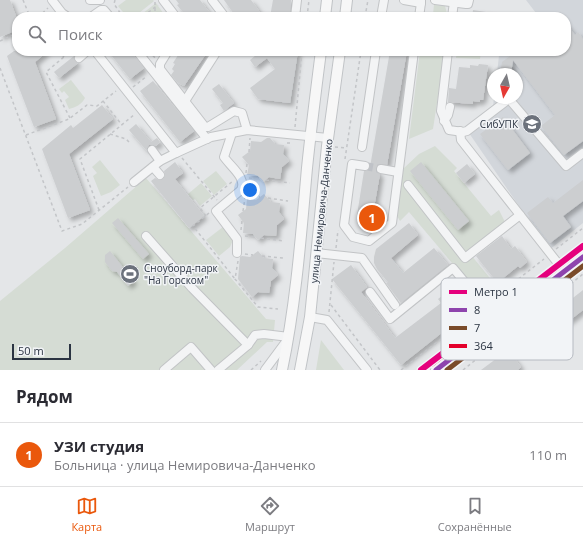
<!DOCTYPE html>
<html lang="ru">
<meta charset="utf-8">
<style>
body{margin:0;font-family:"Open Sans",sans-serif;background:#f2f2f3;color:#2b2b33}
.compass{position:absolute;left:487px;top:68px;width:36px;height:36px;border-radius:50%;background:#fff;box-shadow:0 1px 3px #0004;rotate:188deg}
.scale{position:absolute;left:12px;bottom:10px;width:59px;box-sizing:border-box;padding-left:4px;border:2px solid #2b3442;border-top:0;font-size:11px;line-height:14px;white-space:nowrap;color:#2b3442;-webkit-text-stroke:3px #f2f4f7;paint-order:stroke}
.you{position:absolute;left:250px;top:190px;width:14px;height:14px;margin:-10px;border:3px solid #fff;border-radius:50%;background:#1a73e8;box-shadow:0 0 0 6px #1a73e833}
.badge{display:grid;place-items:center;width:26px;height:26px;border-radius:50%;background:#ea580c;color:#fff;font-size:13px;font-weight:700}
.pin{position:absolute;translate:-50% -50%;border:2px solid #fff;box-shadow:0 1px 4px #0006}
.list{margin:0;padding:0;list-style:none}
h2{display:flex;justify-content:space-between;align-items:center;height:52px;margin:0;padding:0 16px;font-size:17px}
h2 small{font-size:13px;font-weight:400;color:#7c7c81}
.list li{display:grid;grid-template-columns:26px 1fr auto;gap:12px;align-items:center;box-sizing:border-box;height:64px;padding:0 16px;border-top:1px solid #e1e1e2}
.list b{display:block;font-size:15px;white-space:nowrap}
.list p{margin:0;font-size:13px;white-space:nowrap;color:#7c7c81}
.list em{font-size:13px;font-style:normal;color:#7c7c81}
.icon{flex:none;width:22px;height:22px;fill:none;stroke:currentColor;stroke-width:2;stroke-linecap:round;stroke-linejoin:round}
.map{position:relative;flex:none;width:583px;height:370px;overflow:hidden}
.search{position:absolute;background:#fff;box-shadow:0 1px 3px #0004;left:12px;right:12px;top:12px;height:44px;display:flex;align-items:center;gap:10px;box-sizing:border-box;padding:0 14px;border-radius:16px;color:#7c7c81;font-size:15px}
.sheet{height:116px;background:#fff}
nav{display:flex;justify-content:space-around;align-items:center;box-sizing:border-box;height:56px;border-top:1px solid #e1e1e2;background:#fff;font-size:11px;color:#7c7c81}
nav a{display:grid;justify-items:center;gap:2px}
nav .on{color:#ea580c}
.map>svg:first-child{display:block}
</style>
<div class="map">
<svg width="583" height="370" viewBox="0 0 583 370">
<defs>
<filter id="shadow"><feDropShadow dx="3.5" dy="3.5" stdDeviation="2" flood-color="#0004"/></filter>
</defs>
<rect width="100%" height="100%" fill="#e4e6e8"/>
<!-- built -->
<polygon fill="#d2d6db" points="526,0 583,0 583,223 549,250 469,133 492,115 494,98 517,98 517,74 497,74 499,55 504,51 566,51 566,17 539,17"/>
<!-- green -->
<g fill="#d5dcd4">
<polygon points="126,0 153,0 154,1 134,17 127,17 118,6"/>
<polygon points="156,3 166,17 138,17"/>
<polygon points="434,5 445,6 448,17 424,17 424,13 433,14"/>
<polygon points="420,51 445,51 433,129 409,139"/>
<polygon points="457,51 481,51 480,59 456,58"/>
<path d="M71 80 85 98C81 105 76 107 69 109L65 100 69 97 64 91 62 93 59 89Z"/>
<polygon points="435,146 457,168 454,171 491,216 499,210 508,228 471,255 498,288 485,302 409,212 400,221 397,216 403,169 419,154"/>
<polygon points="100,160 120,185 111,192 101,196 93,176 97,173 92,167"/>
<polygon points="216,171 227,184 214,195 203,181"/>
<polygon points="146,178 266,319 275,320 273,342 267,342 237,370 0,370 0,301 65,248"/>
<polygon points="201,183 212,196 200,206 195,199 193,200 188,194"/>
<polygon points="223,227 233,240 230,247 219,256 206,240"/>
<polygon points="321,340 344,370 316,370"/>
</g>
<!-- building -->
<g fill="#ccced0" filter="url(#shadow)">
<polygon points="0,0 10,0 17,19 17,30 0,37"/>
<polygon points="176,0 200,0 213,17 187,17 177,5 179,4"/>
<polygon points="224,0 251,0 262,15 259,17 236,17"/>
<polygon points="273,0 291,0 290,17 270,17"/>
<polygon points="473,10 493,13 492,17 472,17"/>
<polygon points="566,23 575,35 578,32 583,39 583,141 564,155 541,126 555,115 513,60 511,74 500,74 502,62 510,56 506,51 566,51"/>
<polygon points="14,51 48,51 35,62 56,119 34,127 7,56"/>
<polygon points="108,51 130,51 144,68 130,79"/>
<polygon points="184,51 208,51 184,86 177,82 171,75 174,71 172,69 175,64 173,63 180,52 182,54"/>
<polygon points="261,51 298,51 290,103 258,99 250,88 275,69 267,58 255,67 250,60"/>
<polygon points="390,51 407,51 387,165 380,164 376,168 376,171 380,174 374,208 385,222 371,232 357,215 364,171 367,171 370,167"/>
<polygon points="74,56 75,61 78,63 59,78 54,72"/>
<polygon points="479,64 488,65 483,100 480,100 480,102 473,101 473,104 448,102 449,88 456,89 459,67 470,68 470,65 478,66"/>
<polygon points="153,81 194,131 180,142 140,91"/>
<polygon points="219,84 234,103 224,111 220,105 223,103 212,89"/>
<polygon points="102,105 113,119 69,154 90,210 68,218 42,149 71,125 73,128"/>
<polygon points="503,117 530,153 508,170 480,134"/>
<polygon points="136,124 151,142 157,138 160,142 156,146 152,145 149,145 147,148 147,151 129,130"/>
<polygon points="267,138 270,138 275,144 284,145 283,154 289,161 282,167 280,179 269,177 263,182 258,176 247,175 249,165 242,157 250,151 251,141 261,142"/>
<polygon points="175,162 183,173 175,179 204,216 189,228 151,181 155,178 159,180 163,179 165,176 164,171"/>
<polygon points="421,162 469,221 458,230 410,171"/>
<polygon points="467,164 475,174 464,183 456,173"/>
<polygon points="583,180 583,201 563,216 571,227 550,243 527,213 548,197 553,203"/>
<polygon points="264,194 271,202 280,203 279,212 284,219 277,225 276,236 264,235 258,240 253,234 243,233 244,223 238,215 246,209 247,199 256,200"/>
<polygon points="118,218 149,254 143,259 112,223"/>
<polygon points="409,223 418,235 391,258 403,273 434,248 448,265 401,303 386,283 388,282 377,269 374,263 374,257 376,249"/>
<polygon points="502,236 511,249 515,246 527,262 520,268 518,266 502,279 501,278 496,281 476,256"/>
<polygon points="110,251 134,281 128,286 117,272 112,271 105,262 105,255"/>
<polygon points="258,251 264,258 273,259 272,268 278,275 271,281 269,293 258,292 252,297 238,279 240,257 242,256 250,257"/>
<polygon points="351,265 367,287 361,292 395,338 441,303 438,299 459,283 477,305 401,365 332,279"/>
<polygon points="583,290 583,310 529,352 520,340"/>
<polygon points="508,350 521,367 518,370 481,370"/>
</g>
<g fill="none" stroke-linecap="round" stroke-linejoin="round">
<!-- minor-tunnel -->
<polyline stroke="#bfc2c7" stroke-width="8" stroke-dasharray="8 4" stroke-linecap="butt" points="365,166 381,169"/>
<defs>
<g id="minor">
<polyline points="52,0 62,13 68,17"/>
<polyline points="90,0 100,0"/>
<polyline points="163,0 176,17"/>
<polyline points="212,0 225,17"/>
<polyline points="404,0 421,3 421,0"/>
<polyline points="435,0 466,4 468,4 469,0"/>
<polyline points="91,17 101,10 104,10 110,17"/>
<polyline points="295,17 297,0"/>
<polyline points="381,17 384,0"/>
<polyline points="419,17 421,3"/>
<polyline points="452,17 454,2"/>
<polyline points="95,51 176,153 211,137 247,130 328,138"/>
<polyline points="137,51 207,139"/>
<polyline points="168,51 160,64 160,69 205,127 208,127 234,111 242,113 247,130"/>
<polyline points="448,51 441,111 449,130 463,132 467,131 509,99 566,166 583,153"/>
<polyline points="79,58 87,51"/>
<polyline points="185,101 217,51"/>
<polyline points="444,121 448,115 450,107"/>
<polyline points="460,131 461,140 564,271"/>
<path d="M232 133 224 157C231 167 247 178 241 190L216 211 237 239V253"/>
<polyline points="362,147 376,51"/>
<polyline points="152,150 160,161"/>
<polyline points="365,166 352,164 344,225 353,237 369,241 392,223 414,51"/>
<polyline points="153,167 160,175"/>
<polyline points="381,169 398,172"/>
<polyline points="134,182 160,161 176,153"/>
<polyline points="408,185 465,258 520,215"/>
<polyline points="146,236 192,288 248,345"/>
<polyline points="316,253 362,258 395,305"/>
<polyline points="370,292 390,319 453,268 498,322"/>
<polyline points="310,317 327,320 367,370"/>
<polyline points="164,370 191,347 211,370"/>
<polyline points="218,370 248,345 255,335 264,334 289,337"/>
<polyline points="265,370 288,339"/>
</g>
<g id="major">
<polyline points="325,17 327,0"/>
<polyline points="345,17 347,0"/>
<path d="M282 370C296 304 301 236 307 168 311 129 316 90 321 51"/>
<polyline points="300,370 310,317 327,146 340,51"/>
<polyline points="436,370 583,257"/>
</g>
</defs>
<!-- minor casing -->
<use href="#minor" stroke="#c2c4c6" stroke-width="10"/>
<!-- major casing -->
<use href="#major" stroke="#c0c3c6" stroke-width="12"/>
<!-- path -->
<g stroke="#c3c5c8" stroke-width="1.5" stroke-dasharray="3 3" stroke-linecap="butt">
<polyline points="23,0 30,17"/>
<polyline points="115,0 114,4 123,17"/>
<polyline points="155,2 155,17"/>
<polyline points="38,17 48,8"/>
<polyline points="147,17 146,14 158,5"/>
<polyline points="307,17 309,0"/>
<polyline points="365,17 368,0"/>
<polyline points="0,41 17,33"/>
<polyline points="59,51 64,57"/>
<polyline points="149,51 155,58"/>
<polyline points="0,68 62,231 82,224 128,187"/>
<polyline points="133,87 147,76"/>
<polyline points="103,101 122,125"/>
<polyline points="70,118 46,72 71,51"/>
<polyline points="295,127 302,51"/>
<polyline points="110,134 126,139 130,143"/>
<polyline points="26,135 69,119 87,105 97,106 116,91"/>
<polyline points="287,143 291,143"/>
<polyline points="335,147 346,148"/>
<polyline points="249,152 250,138"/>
<polyline points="182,158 217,200"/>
<polyline points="345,159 361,51"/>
<polyline points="246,173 247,163"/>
<polyline points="249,178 261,179"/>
<polyline points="266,180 290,183"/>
<polyline points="247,196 260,197"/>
<polyline points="268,198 288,201"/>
<polyline points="99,210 80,159 135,114"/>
<polyline points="243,211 245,198"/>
<polyline points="209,213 193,226 235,279"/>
<polyline points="206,216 200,208 233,181"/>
<polyline points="241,230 242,220"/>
<polyline points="245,236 256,237"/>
<polyline points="261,238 284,241"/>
<polyline points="336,248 338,230"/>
<polyline points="556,249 583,228"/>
<polyline points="245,254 253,255"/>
<polyline points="262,256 283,258"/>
<polyline points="238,261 235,279 258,307 278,309"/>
<polyline points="490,301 544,259"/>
<polyline points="331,305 380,370"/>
<polyline points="329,312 334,262"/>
<polyline points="251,370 261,361"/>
<polyline points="401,370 478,311"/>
<polyline points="463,370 583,274"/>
</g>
<!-- minor -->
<use href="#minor" stroke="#f3f4f5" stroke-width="8"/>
<!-- major -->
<use href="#major" stroke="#f7f7f7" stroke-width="10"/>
<defs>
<polyline id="bus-1" points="436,370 583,257"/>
<polyline id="bus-2" points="447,370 583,266"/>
<polyline id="bus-3" points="432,364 579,251"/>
</defs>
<!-- bus-1 casing -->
<use href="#bus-1" stroke="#f2f4f7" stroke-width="8"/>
<!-- bus-2 casing -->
<use href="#bus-2" stroke="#f2f4f7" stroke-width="8"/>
<!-- bus-3 casing -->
<use href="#bus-3" stroke="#f2f4f7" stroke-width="8"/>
<!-- bus-1 -->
<use href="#bus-1" stroke="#8e44ad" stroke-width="5"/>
<!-- bus-2 -->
<use href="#bus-2" stroke="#7a4b2a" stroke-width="5"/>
<!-- bus-3 -->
<use href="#bus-3" stroke="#e4002b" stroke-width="5"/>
<defs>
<polyline id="metro-1" points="421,370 583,246"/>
</defs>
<!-- metro-1 casing -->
<use href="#metro-1" stroke="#f2f4f7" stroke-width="9"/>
<!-- metro-1 -->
<use href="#metro-1" stroke="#e5007d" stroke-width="6"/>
</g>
<!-- icons -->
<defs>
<symbol id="university-disc" viewBox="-11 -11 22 22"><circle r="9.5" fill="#6c727c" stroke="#f2f4f7"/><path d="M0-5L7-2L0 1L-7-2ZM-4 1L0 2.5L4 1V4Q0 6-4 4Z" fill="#fff"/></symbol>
<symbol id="stadium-disc" viewBox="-11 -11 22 22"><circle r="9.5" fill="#6c727c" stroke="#f2f4f7"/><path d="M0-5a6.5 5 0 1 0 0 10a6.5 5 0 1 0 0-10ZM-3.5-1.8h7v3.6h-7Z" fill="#fff"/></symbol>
</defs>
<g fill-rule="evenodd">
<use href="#university-disc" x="521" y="113" width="22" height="22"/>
<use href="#stadium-disc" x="119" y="263" width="22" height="22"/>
</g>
<g text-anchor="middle" stroke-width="3" stroke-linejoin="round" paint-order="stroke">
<!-- poi labels -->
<g font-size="10" fill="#2b3442" stroke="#f2f4f7" text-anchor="end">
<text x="518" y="128">СибУПК</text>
<text x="144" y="272" text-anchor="start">Сноуборд-парк<tspan x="144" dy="12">"На Горском"</tspan></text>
</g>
<!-- street labels -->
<g font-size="10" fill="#2b3442" stroke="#f2f4f7">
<text transform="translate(321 211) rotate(-84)" y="4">улица Немировича-Данченко</text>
</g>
</g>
<!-- legend -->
<rect x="441" y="278" width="132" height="82" rx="6" fill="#f2f4f7" stroke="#b6bac1" stroke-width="1"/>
<rect x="449" y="290" width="18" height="4" fill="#e5007d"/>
<rect x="449" y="308" width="18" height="4" fill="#8e44ad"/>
<rect x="449" y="326" width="18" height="4" fill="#7a4b2a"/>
<rect x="449" y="344" width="18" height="4" fill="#e4002b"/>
<g font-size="11" fill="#2b3442">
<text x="474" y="296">Метро 1</text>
<text x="474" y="314">8</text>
<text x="474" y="332">7</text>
<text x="474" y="350">364</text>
</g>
</svg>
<svg class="compass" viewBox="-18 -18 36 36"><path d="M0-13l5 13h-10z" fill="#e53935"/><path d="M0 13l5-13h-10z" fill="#7c7c81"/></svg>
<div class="scale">50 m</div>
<div class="you"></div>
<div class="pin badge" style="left:372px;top:218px">1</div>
<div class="search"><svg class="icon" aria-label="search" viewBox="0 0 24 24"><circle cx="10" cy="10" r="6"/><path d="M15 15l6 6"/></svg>Поиск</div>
</div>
<section class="sheet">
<h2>Рядом<small></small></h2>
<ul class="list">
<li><span class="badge">1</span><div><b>УЗИ студия</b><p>Больница · улица Немировича-Данченко</p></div><em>110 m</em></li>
</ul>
</section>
<nav>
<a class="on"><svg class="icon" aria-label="map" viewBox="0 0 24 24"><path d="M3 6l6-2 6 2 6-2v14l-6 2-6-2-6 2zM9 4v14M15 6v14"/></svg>Карта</a>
<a><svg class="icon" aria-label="directions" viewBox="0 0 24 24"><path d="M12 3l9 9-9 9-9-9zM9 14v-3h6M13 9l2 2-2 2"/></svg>Маршрут</a>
<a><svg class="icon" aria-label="saved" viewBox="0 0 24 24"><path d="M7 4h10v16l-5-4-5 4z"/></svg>Сохранённые</a>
</nav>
